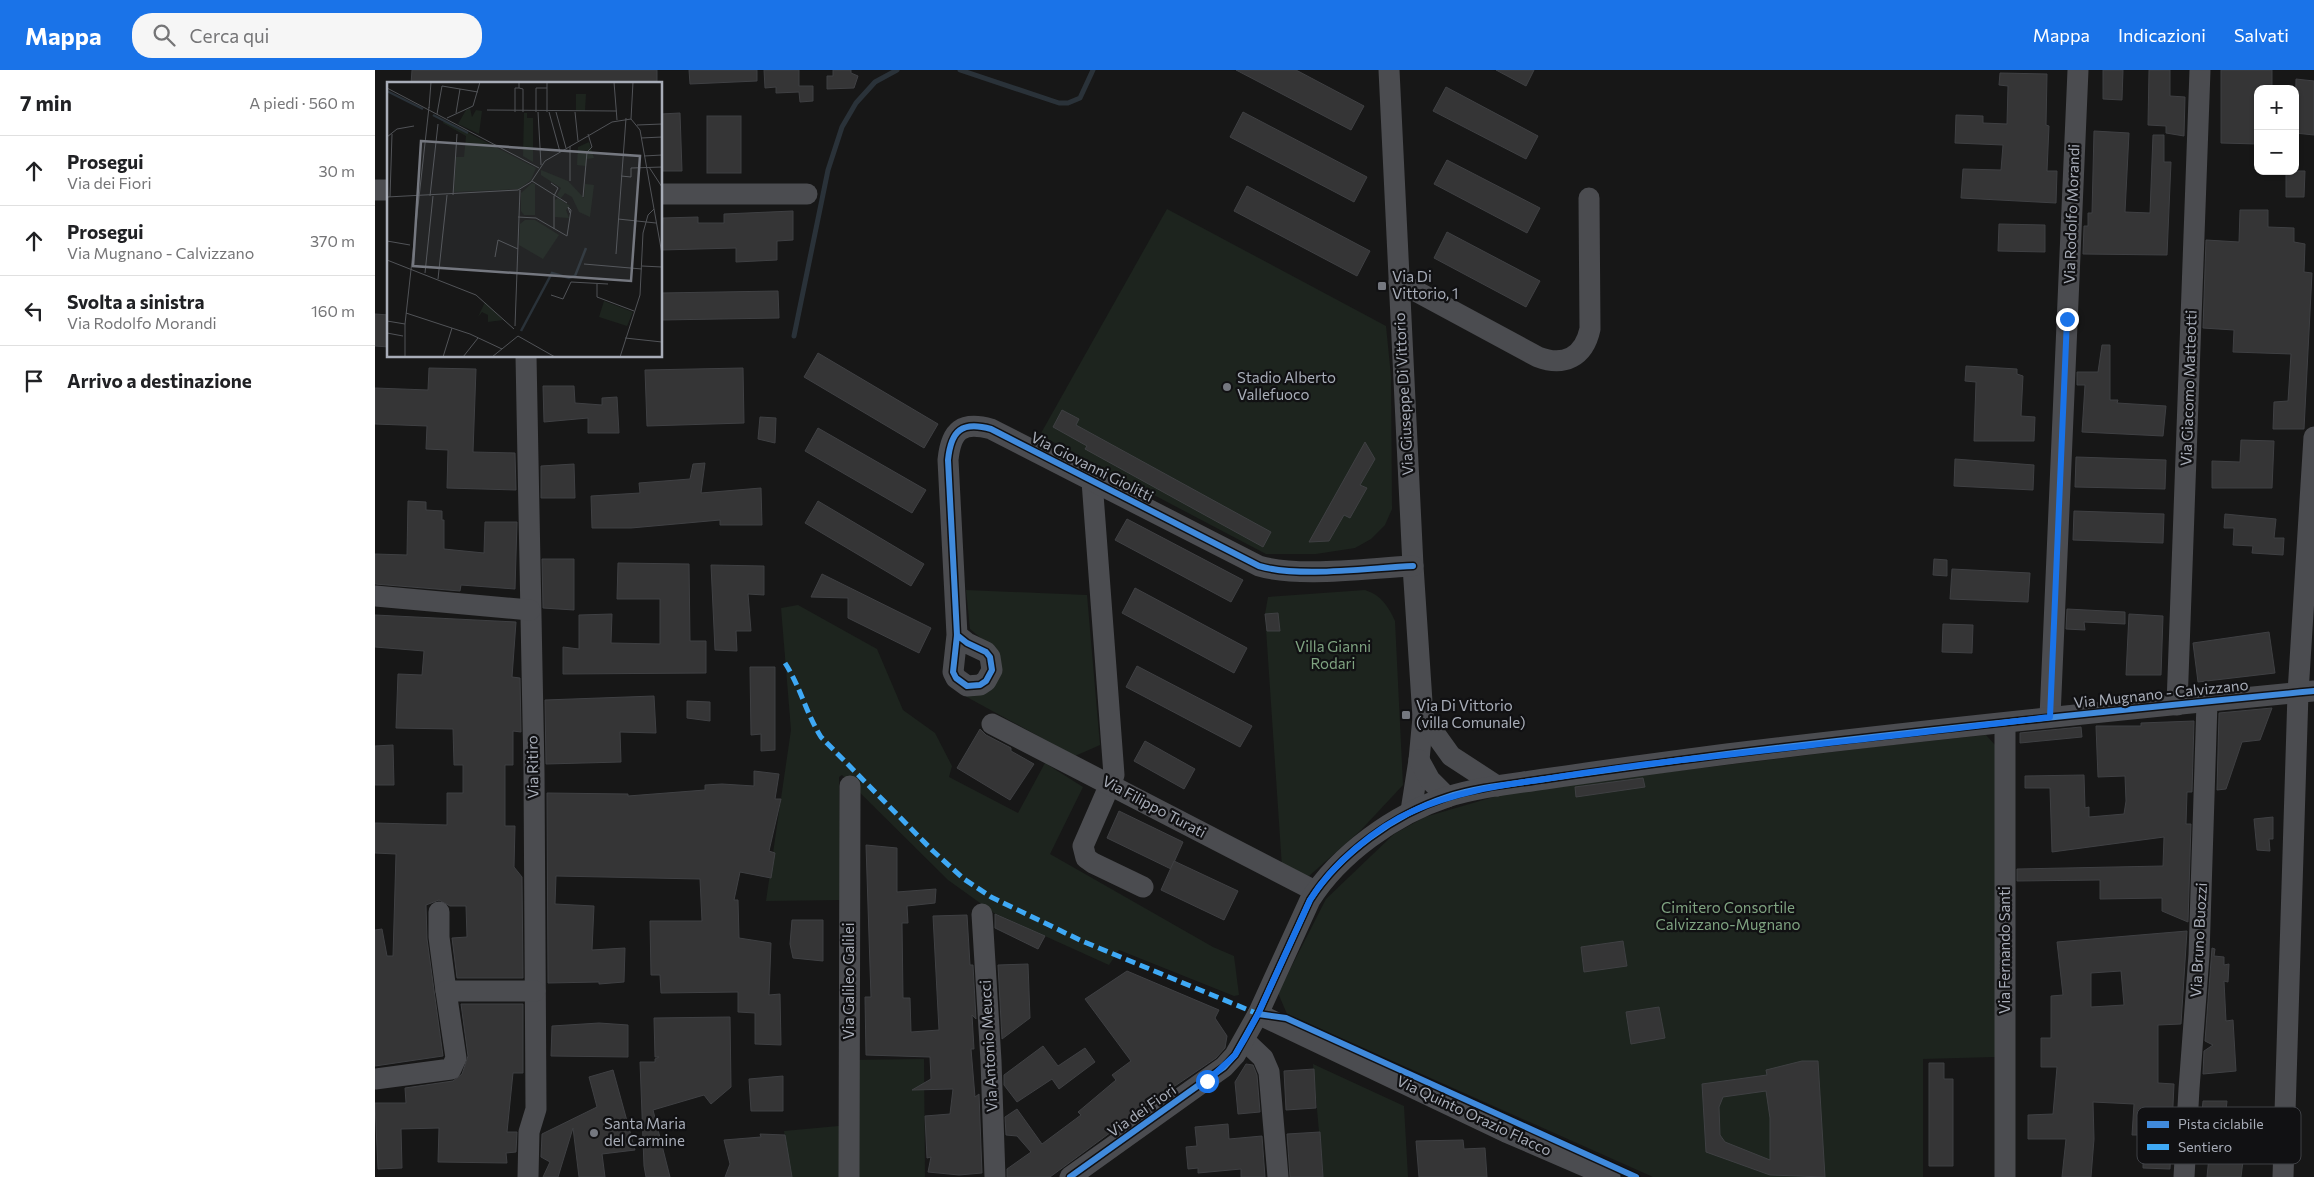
<!DOCTYPE html>
<html lang="it">
<meta charset="utf-8">
<style>
body{margin:0;font-family:Commissioner,sans-serif;background:#f6f6f6;color:#202124}
.controls{position:absolute;right:15px;top:15px;display:grid;overflow:hidden;border-radius:10px;box-shadow:0 1px 4px #0004}
.controls button{width:45px;height:45px;display:grid;place-items:center;padding:0;border:0;border-bottom:1px solid #e0e0e0;background:#fff;color:#202124;font:25px sans-serif}
.stop{position:absolute;width:15px;height:15px;margin:-11px;border:4px solid #1a73e8;border-radius:50%;background:#fff}
.stop.end{background:#1a73e8;border-color:#fff;box-shadow:0 1px 5px #0008}
.list{margin:0;padding:0;list-style:none}
h2{display:flex;justify-content:space-between;align-items:center;height:65px;margin:0;padding:0 20px;font-size:21px}
h2 small{font-size:16px;font-weight:400;color:#757577}
.list li{display:grid;grid-template-columns:32px 1fr auto;gap:15px;align-items:center;box-sizing:border-box;height:70px;padding:0 20px;border-top:1px solid #e0e0e0}
.list b{display:block;font-size:19px;white-space:nowrap}
.list p{margin:0;font-size:16px;white-space:nowrap;color:#757577}
.list em{font-size:16px;font-style:normal;color:#757577}
.icon{flex:none;width:28px;height:28px;fill:none;stroke:currentColor;stroke-width:2;stroke-linecap:round;stroke-linejoin:round}
.map{position:relative;flex:none;width:1939px;height:1107px;overflow:hidden}
header{display:flex;align-items:center;gap:30px;box-sizing:border-box;height:70px;padding:0 25px;background:#1a73e8;color:#fff}
header strong{font-size:24px}
nav{display:flex;gap:28px;margin-inline-start:auto;font-size:18px}
.search{width:350px;height:45px;background:#f6f6f6;display:flex;align-items:center;gap:12px;box-sizing:border-box;padding:0 18px;border-radius:20px;color:#757577;font-size:19px}
main{display:flex}
aside{flex:1;background:#fff}
.map>svg:first-child{display:block}
</style>
<header>
<strong>Mappa</strong>
<div class="search"><svg class="icon" aria-label="search" viewBox="0 0 24 24"><circle cx="10" cy="10" r="6"/><path d="M15 15l6 6"/></svg>Cerca qui</div>
<nav><a>Mappa</a><a>Indicazioni</a><a>Salvati</a></nav>
</header>
<main>
<aside>
<h2>7 min<small>A piedi · 560 m</small></h2>
<ul class="list">
<li><svg class="icon" aria-label="ahead" viewBox="0 0 24 24"><path d="M12 20V5M6 11l6-6 6 6"/></svg><div><b>Prosegui</b><p>Via dei Fiori</p></div><em>30 m</em></li>
<li><svg class="icon" aria-label="ahead" viewBox="0 0 24 24"><path d="M12 20V5M6 11l6-6 6 6"/></svg><div><b>Prosegui</b><p>Via Mugnano - Calvizzano</p></div><em>370 m</em></li>
<li><svg class="icon" aria-label="left" viewBox="0 0 24 24"><path d="M17 20v-9H6M10 6l-5 5 5 5"/></svg><div><b>Svolta a sinistra</b><p>Via Rodolfo Morandi</p></div><em>160 m</em></li>
<li><svg class="icon" aria-label="arrive" viewBox="0 0 24 24"><path d="M6 21V4h12l-3 4 3 4H6"/></svg><div><b>Arrivo a destinazione</b></div></li>
</ul>
</aside>
<div class="map">
<svg width="1939" height="1107" viewBox="0 0 1939 1107">
<rect width="100%" height="100%" fill="#171717"/>
<!-- green -->
<g fill="#1d241e">
<polygon points="792,139 1011,256 1016,306 1017,439 1010,455 996,469 980,478 941,484 891,484 665,365"/>
<polygon points="591,520 712,525 725,675 700,686 590,626 606,621 620,580 595,559"/>
<path d="M990 520C1006 525 1013 536 1020 551L1028 715 986 760 934 806 907 797 890 544 893 527Z"/>
<polygon points="423,535 502,579 528,640 560,663 577,696 574,707 643,743 670,693 708,717 675,784 838,877 859,886 864,925 859,926 744,880 734,895 619,843 573,810 467,705 464,707 466,830 391,831 416,660 406,538"/>
<polygon points="1611,665 1621,676 1620,987 1548,989 1548,1107 1278,1107 912,944 903,923 951,829 1019,764 1050,747 1139,721 1498,677"/>
<polygon points="549,989 550,1107 415,1107 409,1061 474,1055 474,990"/>
<polygon points="938,994 1029,1036 1033,1107 948,1107"/>
</g>
<g fill="none" stroke-linecap="round" stroke-linejoin="round">
<!-- stream -->
<g stroke="#2a3239" stroke-width="5">
<polyline points="585,0 684,33 693,33 705,28 718,0"/>
<polyline points="419,266 453,100 467,57 481,33 500,12 522,0"/>
</g>
</g>
<!-- building -->
<g fill="#353536" stroke="#3f4043" fill-rule="evenodd">
<polygon points="37,0 282,0 282,14 36,14"/>
<polygon points="314,0 382,0 382,11 315,14"/>
<polygon points="389,0 424,0 424,16 438,16 438,31 425,32 424,22 401,23 401,17 390,18"/>
<polygon points="458,0 476,0 476,3 483,6 479,18 452,19 452,6 458,6"/>
<polygon points="861,0 921,0 989,36 976,60"/>
<polygon points="1121,0 1159,0 1151,16"/>
<polygon points="1728,0 1748,0 1747,30 1728,29"/>
<polygon points="1774,0 1795,0 1795,26 1810,27 1809,66 1791,63 1791,56 1773,55"/>
<polygon points="1846,0 1897,0 1897,19 1883,19 1883,74 1846,73"/>
<polygon points="1625,3 1672,4 1671,55 1674,56 1672,101 1682,101 1681,133 1586,128 1588,99 1626,100 1628,75 1580,73 1581,45 1608,46 1608,53 1632,54 1633,16 1624,15"/>
<polygon points="1921,9 1939,11 1939,65 1920,63"/>
<polygon points="1071,17 1163,66 1151,89 1058,41"/>
<polygon points="868,42 992,107 979,132 855,67"/>
<polygon points="305,43 307,101 286,101 286,44"/>
<rect x="332" y="46" width="34" height="57"/>
<polygon points="1719,61 1754,63 1750,142 1775,143 1778,65 1789,65 1789,92 1796,92 1792,185 1708,184 1709,156 1713,156 1713,143 1717,143"/>
<polygon points="1072,90 1165,138 1152,163 1059,114"/>
<polygon points="1911,101 1930,101 1929,127 1911,127"/>
<polygon points="872,116 995,181 982,206 859,141"/>
<polygon points="1865,140 1893,140 1893,157 1919,158 1919,172 1930,174 1929,202 1937,203 1929,359 1898,359 1899,332 1913,331 1916,284 1858,282 1859,260 1828,258 1831,170 1864,172"/>
<polygon points="418,141 418,170 402,171 402,190 361,192 361,178 286,180 288,148 323,147 323,153 349,153 349,144"/>
<polygon points="1624,154 1670,155 1670,182 1623,181"/>
<polygon points="1072,162 1165,211 1151,237 1059,188"/>
<polygon points="403,221 404,248 286,250 286,223"/>
<polygon points="0,244 14,245 14,277 0,276"/>
<polygon points="1727,275 1735,275 1735,330 1743,330 1742,333 1791,336 1788,366 1707,362 1710,315 1702,315 1702,302 1723,302"/>
<polygon points="443,283 563,354 549,378 429,307"/>
<polygon points="1591,296 1642,299 1642,304 1648,306 1646,346 1660,347 1659,371 1599,371 1601,312 1590,311"/>
<polygon points="54,298 101,299 98,382 140,383 141,420 72,418 73,380 51,379 52,356 0,354 0,318 53,320"/>
<polygon points="368,298 369,353 272,356 270,300"/>
<polygon points="168,316 199,316 200,333 227,335 227,328 242,327 244,363 213,363 213,348 169,352"/>
<polygon points="687,340 704,349 701,355 896,462 888,477 710,379 712,376 678,357"/>
<polygon points="385,347 401,348 400,373 383,369"/>
<polygon points="443,358 551,420 537,443 430,381"/>
<polygon points="1866,370 1899,371 1897,418 1837,418 1837,391 1865,392"/>
<polygon points="990,372 1000,389 985,415 992,418 975,448 969,445 954,471 934,472"/>
<polygon points="1701,387 1791,390 1790,419 1700,417"/>
<polygon points="1580,389 1659,395 1658,420 1579,416"/>
<polygon points="330,393 326,423 386,418 387,455 345,455 345,450 256,458 217,458 216,426 265,423 264,413 315,409 318,394"/>
<polygon points="199,394 200,428 166,428 166,396"/>
<polygon points="33,431 51,432 51,440 67,441 67,450 69,450 69,479 109,483 110,452 142,452 140,519 86,515 85,521 0,514 0,484 32,485"/>
<polygon points="443,431 549,494 536,516 430,453"/>
<polygon points="1699,441 1789,444 1788,473 1698,470"/>
<polygon points="1850,444 1901,449 1899,468 1909,468 1908,485 1877,483 1878,476 1858,475 1859,458 1849,458"/>
<polygon points="752,449 868,510 856,532 740,470"/>
<polygon points="167,489 199,489 199,540 168,538"/>
<polygon points="1559,489 1572,490 1572,506 1558,505"/>
<polygon points="243,493 314,494 315,571 331,571 331,603 188,604 188,577 204,579 204,545 237,544 236,573 285,574 285,529 242,529"/>
<polygon points="336,495 389,496 389,525 373,524 376,561 361,561 362,581 340,580"/>
<polygon points="1577,499 1655,503 1653,532 1575,529"/>
<polygon points="447,504 556,558 544,583 473,548 473,528 436,527"/>
<polygon points="760,518 872,578 859,603 747,543"/>
<polygon points="1692,539 1750,542 1750,554 1709,552 1710,560 1691,559"/>
<polygon points="903,543 905,561 892,561 890,544"/>
<polygon points="1754,544 1788,546 1786,605 1751,605"/>
<polygon points="0,545 141,552 137,607 145,608 146,662 138,661 138,695 130,695 130,756 140,756 139,797 147,807 148,908 82,908 77,868 92,867 91,836 75,836 64,830 51,835 52,869 68,986 0,996 0,860 7,859 12,886 18,886 21,784 0,783 0,753 72,755 72,723 88,723 88,695 79,695 78,659 21,658 23,604 47,605 49,581 0,577"/>
<polygon points="1568,554 1598,555 1597,583 1567,582"/>
<polygon points="1894,562 1900,603 1823,612 1818,573"/>
<polygon points="762,596 877,656 865,677 751,617"/>
<polygon points="375,597 400,597 400,680 386,681 386,664 376,665"/>
<polygon points="279,626 281,663 245,662 246,692 171,694 170,630"/>
<polygon points="312,631 335,632 335,651 312,648"/>
<polygon points="1897,638 1885,670 1867,672 1851,719 1842,720 1844,643"/>
<polygon points="1819,651 1817,722 1812,722 1811,754 1816,754 1813,852 1787,841 1787,828 1725,829 1725,810 1642,811 1642,799 1788,796 1789,767 1677,782 1675,718 1650,718 1650,706 1709,705 1710,738 1714,737 1714,747 1749,744 1751,731 1750,706 1723,707 1721,656 1766,656 1766,653"/>
<polygon points="1706,657 1707,667 1645,673 1645,663"/>
<polygon points="605,659 611,665 636,678 636,681 659,694 635,730 582,698"/>
<polygon points="770,671 820,699 809,719 759,691"/>
<polygon points="18,675 19,715 0,715 0,676"/>
<polygon points="379,701 404,704 400,729 406,729 394,781 400,783 396,808 365,802 359,830 363,830 364,868 396,873 394,925 405,924 406,975 380,974 380,943 363,942 363,922 286,923 285,905 276,905 275,851 327,851 325,809 181,806 180,834 219,836 217,880 250,878 249,912 224,914 224,912 173,913 172,723 253,724 253,726 330,720 330,715 347,714 379,716"/>
<polygon points="1268,708 1270,717 1201,727 1200,717"/>
<polygon points="744,741 808,772 796,799 732,768"/>
<polygon points="1898,747 1898,769 1894,769 1895,781 1882,780 1879,749"/>
<polygon points="491,775 522,778 522,822 561,819 560,833 532,836 533,853 527,853 528,928 535,928 536,962 564,960 558,846 592,845 595,895 598,895 601,949 597,945 599,979 596,979 600,1027 604,1024 607,1103 584,1105 553,1102 556,1087 552,1088 550,1046 575,1044 578,1019 537,1020 556,1009 555,987 491,985 490,927 496,927"/>
<polygon points="799,791 863,821 849,850 786,820"/>
<polygon points="620,844 670,866 663,879 620,858"/>
<polygon points="417,850 448,850 448,891 418,888 415,874"/>
<path d="M1812 861 1806 954 1783 955V1013L1799 1014 1795 1099 1768 1098V1065H1757L1759 1034 1718 1032 1719 1069 1716 1107H1687L1691 1069H1653V1045L1678 1044 1682 997H1666V968H1676V926L1688 925 1682 872ZM1746 901 1749 935 1716 937V903Z"/>
<polygon points="1248,871 1252,896 1209,902 1206,877"/>
<polygon points="1837,878 1840,879 1839,886 1849,887 1849,895 1854,894 1853,912 1849,911 1851,951 1858,950 1861,1001 1828,1004 1829,981 1838,975 1830,971"/>
<polygon points="653,894 655,948 627,969 623,895"/>
<polygon points="752,901 844,940 840,948 852,966 850,978 841,988 750,1050 751,1051 675,1107 632,1107 632,1099 656,1082 642,1066 631,1065 630,1047 642,1039 667,1074 706,1045 703,1042 741,1010 737,1005 756,991 710,929"/>
<polygon points="86,934 148,934 148,1003 138,1003 132,1062 142,1062 141,1082 131,1083 132,1093 63,1092 64,1058 26,1059 27,1098 3,1099 0,1033 31,1033 30,1018 78,1011 87,1004 93,986"/>
<polygon points="1284,937 1290,968 1256,974 1251,942"/>
<polygon points="355,947 356,1017 336,1034 329,1025 278,1040 295,1107 271,1107 269,1096 265,992 280,992 280,989 284,987 280,987 279,948"/>
<polygon points="224,953 253,955 253,987 176,986 177,956"/>
<polygon points="668,976 683,996 710,978 720,992 684,1019 677,1009 642,1032 629,1015 629,1005"/>
<path d="M1427 991H1443L1450 1107 1395 1105 1331 1082 1327 1014 1392 1005 1391 1000ZM1391 1021 1395 1048V1090L1350 1072 1345 1065 1344 1037 1348 1027Z"/>
<polygon points="1554,993 1569,993 1569,1009 1578,1009 1578,1096 1554,1096"/>
<polygon points="871,994 878,995 882,1005 885,1042 863,1044 860,1012"/>
<polygon points="939,999 941,1038 911,1040 909,1001"/>
<polygon points="238,1000 260,1080 227,1084 230,1107 204,1107 198,1058 183,1107 168,1107 175,1092 166,1087 167,1064 222,1037 214,1007"/>
<polygon points="408,1006 408,1041 376,1041 374,1009"/>
<polygon points="1828,1031 1852,1031 1846,1090 1868,1091 1866,1107 1832,1107 1836,1066 1825,1066"/>
<polygon points="853,1054 854,1069 887,1066 890,1107 866,1107 866,1099 823,1103 823,1098 813,1099 811,1077 822,1076 820,1057"/>
<polygon points="945,1062 948,1107 915,1107 912,1064"/>
<polygon points="385,1064 410,1065 417,1107 350,1107 355,1094 349,1070 386,1067"/>
<polygon points="1088,1070 1089,1079 1110,1078 1112,1107 1044,1107 1041,1071"/>
</g>
<g fill="none" stroke-linecap="round" stroke-linejoin="round">
<!-- minor -->
<g stroke="#4b4c50" stroke-width="21">
<polyline points="1014,0 1038,496 1048,647 1044,690 1036,741"/>
<polyline points="0,120 14,120"/>
<polyline points="286,124 432,124"/>
<path d="M1024 212 1163 287C1189 297 1209 287 1215 259L1214 128"/>
<polyline points="151,286 159,702 161,1039 154,1062 153,1107"/>
<polyline points="717,411 739,705 708,776 711,788 718,793 768,817"/>
<polyline points="0,526 155,540"/>
<path d="M582 565 592 573 611 582 615 587 617 600 611 611 605 615 592 616 581 608 578 602 582 565 573 390C576 360 587 351 616 359L884 496C925 508 993 498 1038 496"/>
<polyline points="1802,635 1825,0"/>
<polyline points="1048,647 1076,686 1122,716"/>
<polyline points="1675,647 1703,0"/>
<polyline points="617,654 940,821"/>
<polyline points="1044,690 1055,710 1072,727"/>
<polyline points="64,842 64,867 71,921"/>
<polyline points="607,844 616,991 620,1107"/>
<polyline points="883,944 1131,1062 1235,1107"/>
<polyline points="869,970 888,988 894,1002 903,1107"/>
<polyline points="0,1009 76,999 81,988 71,921 160,921"/>
<polyline points="474,1107 475,716"/>
<path d="M695 1107 849 997 860 985 883 944 935 830C964 784 1020 744 1072 727 1103 717 1137 714 1170 709 1231 700 1291 692 1352 684 1548 660 1743 640 1939 621"/>
<polyline points="1630,1107 1630,653"/>
<polyline points="1809,1107 1814,1019 1824,885 1832,632"/>
<polyline points="1908,1107 1923,623 1939,367"/>
</g>
<!-- quiet -->
<path stroke="#3fa9f5" stroke-width="5" stroke-dasharray="10 5" stroke-linecap="butt" d="M410 593C425 616 431 643 446 667L558 781 589 809 616 827 707 871 883 944"/>
<defs>
<g id="cycleway">
<path d="M582 565 592 573 611 582 615 587 617 600 611 611 605 615 592 616 581 608 578 602 582 565 573 390C576 360 587 351 616 359L884 496C925 508 993 498 1038 496"/>
<polyline points="883,944 911,948 1261,1107"/>
<path d="M695 1107 849 997 860 985 883 944 935 830C964 784 1020 744 1072 727 1103 717 1137 714 1170 709 1231 700 1291 692 1352 684 1548 660 1743 640 1939 621"/>
</g>
</defs>
<!-- cycleway casing -->
<use href="#cycleway" stroke="#111113" stroke-width="9"/>
<!-- cycleway -->
<use href="#cycleway" stroke="#408adc" stroke-width="6"/>
</g>
<g fill="none" stroke-linecap="round" stroke-linejoin="round">
<!-- route -->
<path stroke="#1a73e8" stroke-width="6" d="M832 1011 860 985 869 970 883 944 935 830C956 795 1001 757 1038 741 1078 723 1120 716 1164 710 1200 704 1236 699 1273 694 1407 678 1541 664 1675 647L1692 249"/>
</g>
<!-- markers -->
<g fill="#757880" stroke="#111113" stroke-width="2">
<rect x="1002" y="211" width="10" height="10" rx="2.5"/>
<circle cx="852" cy="317" r="5"/>
<rect x="1026" y="640" width="10" height="10" rx="2.5"/>
<circle cx="219" cy="1063" r="5"/>
</g>
<g text-anchor="middle" stroke-width="4.5" stroke-linejoin="round" paint-order="stroke">
<!-- street labels -->
<g font-size="15" fill="#a8adb8" stroke="#111113">
<text transform="translate(1697 144) rotate(-88)" y="5">Via Rodolfo Morandi</text>
<text transform="translate(1814 318) rotate(-88)" y="5">Via Giacomo Matteotti</text>
<text transform="translate(1029 324) rotate(-93)" y="5">Via Giuseppe Di Vittorio</text>
<text transform="translate(717 397) rotate(27)" y="5">Via Giovanni Giolitti</text>
<text transform="translate(1786 624) rotate(-6)" y="5">Via Mugnano - Calvizzano</text>
<text transform="translate(158 697) rotate(-91)" y="5">Via Ritiro</text>
<text transform="translate(779 737) rotate(28)" y="5">Via Filippo Turati</text>
<text transform="translate(1824 870) rotate(-87)" y="5">Via Bruno Buozzi</text>
<text transform="translate(1630 880) rotate(-90)" y="5">Via Fernando Santi</text>
<text transform="translate(474 911) rotate(-90)" y="5">Via Galileo Galilei</text>
<text transform="translate(614 976) rotate(-93)" y="5">Via Antonio Meucci</text>
<text transform="translate(767 1041) rotate(-35)" y="5">Via dei Fiori</text>
<text transform="translate(1099 1046) rotate(25)" y="5">Via Quinto Orazio Flacco</text>
</g>
<!-- poi labels -->
<g font-size="15" fill="#a8adb8" stroke="#111113" text-anchor="start">
<text x="1017" y="212">Via Di<tspan x="1017" dy="17">Vittorio, 1</tspan></text>
<text x="862" y="313">Stadio Alberto<tspan x="862" dy="17">Vallefuoco</tspan></text>
<text x="1041" y="641">Via Di Vittorio<tspan x="1041" dy="17">(villa Comunale)</tspan></text>
<text x="229" y="1059">Santa Maria<tspan x="229" dy="17">del Carmine</tspan></text>
</g>
<!-- park labels -->
<g font-size="15" fill="#7fa381" stroke="#111113">
<text x="958" y="582">Villa Gianni<tspan x="958" dy="17">Rodari</tspan></text>
<text x="1353" y="843">Cimitero Consortile<tspan x="1353" dy="17">Calvizzano-Mugnano</tspan></text>
</g>
</g>
<!-- overview -->
<g transform="translate(12 12)">
<rect width="275" height="275" fill="#171717"/>
<path d="M189 12H199L198 29H189ZM83 26 85 35 89 28 95 29 92 52 71 42 79 28ZM137 31H140V36H146V80L136 74ZM57 38 149 86 144 98 132 107 67 110 69 75H77L79 54 56 41ZM202 60 207 76 199 77V84L190 83 191 65ZM154 88 181 99 197 116 198 102 207 103 203 135 192 130 185 115 178 111 174 116 170 113 174 106 154 93ZM145 101 148 102V133H137L134 129V111ZM171 116 183 124 179 128 182 136 168 135V118ZM138 138H148L172 153 156 177 132 163 133 142ZM217 219 246 230 240 244 212 235ZM98 220 116 238 101 240V233L95 230 91 235Z" fill="#1d241e"/>
<path fill="none" stroke="#2a3239" stroke-width="2.5" d="M0 9 36 27M46 33 81 51M134 249 165 191 182 196 188 194 199 166"/>
<path fill="none" stroke="#515357" stroke-width="1" d="M227 0 230 38M246 0 244 37 253 48 275 172M0 6 152 86M132 6 136 7V30M42 26 44 0M100 28 230 29M128 30V6H132V0M149 30V6H160M151 30 154 83M160 30V0M162 30 173 70M169 30 179 66M188 30 191 59M69 31 73 7M50 32 55 4 91 10M60 36 86 24 93 0M250 43 275 42M0 55 10 47 27 44M254 56 275 55M257 74 275 73M262 85 275 105M234 94 244 95V86L275 85M145 99 180 121M183 99V64M164 101 171 106 167 114V147M66 113 70 52M43 114 51 42M0 115 131 108 144 100 158 79 225 40 244 37M3 115 5 52M196 115 200 70 205 65 201 52M131 135 149 136 180 154 184 128 181 125 183 131M231 137 269 141M0 159 23 163M229 172 239 36M108 175 111 158 131 167M0 178 89 213 127 247M197 182 255 187M255 184 275 185M38 191 46 114M51 197 60 113M210 202V215L247 229M164 213 176 217 184 200 221 202M19 231 83 252 115 267M0 239 18 242M18 242 42 25M128 244 133 108M0 251 16 254M131 254 168 275M238 256 275 260M18 275V242M56 275 65 246M76 275 91 256M105 275 131 254M233 275 253 213 256 151 261 133 267 127"/>
<path fill="#757880" fill-opacity="0.15" stroke="#757880" stroke-width="2.5" d="M34 59 253 74 244 199 26 184Z"/>
<rect width="275" height="275" fill="none" stroke="#a8adb8" stroke-width="2.5"/>
</g>
<!-- legend -->
<rect x="1762" y="1037" width="164" height="57" rx="8" fill="#111113" stroke="#3e4045" stroke-width="1"/>
<rect x="1772" y="1051" width="22" height="7" fill="#408adc"/>
<rect x="1772" y="1074" width="22" height="6" fill="#3fa9f5"/>
<g font-size="14" fill="#a8adb8">
<text x="1803" y="1059">Pista ciclabile</text>
<text x="1803" y="1082">Sentiero</text>
</g>
</svg>
<div class="controls">
<button>+</button>
<button>−</button>
</div>
<div class="stop" style="left:832px;top:1011px"></div>
<div class="stop end" style="left:1692px;top:249px"></div>
</div>
</main>
